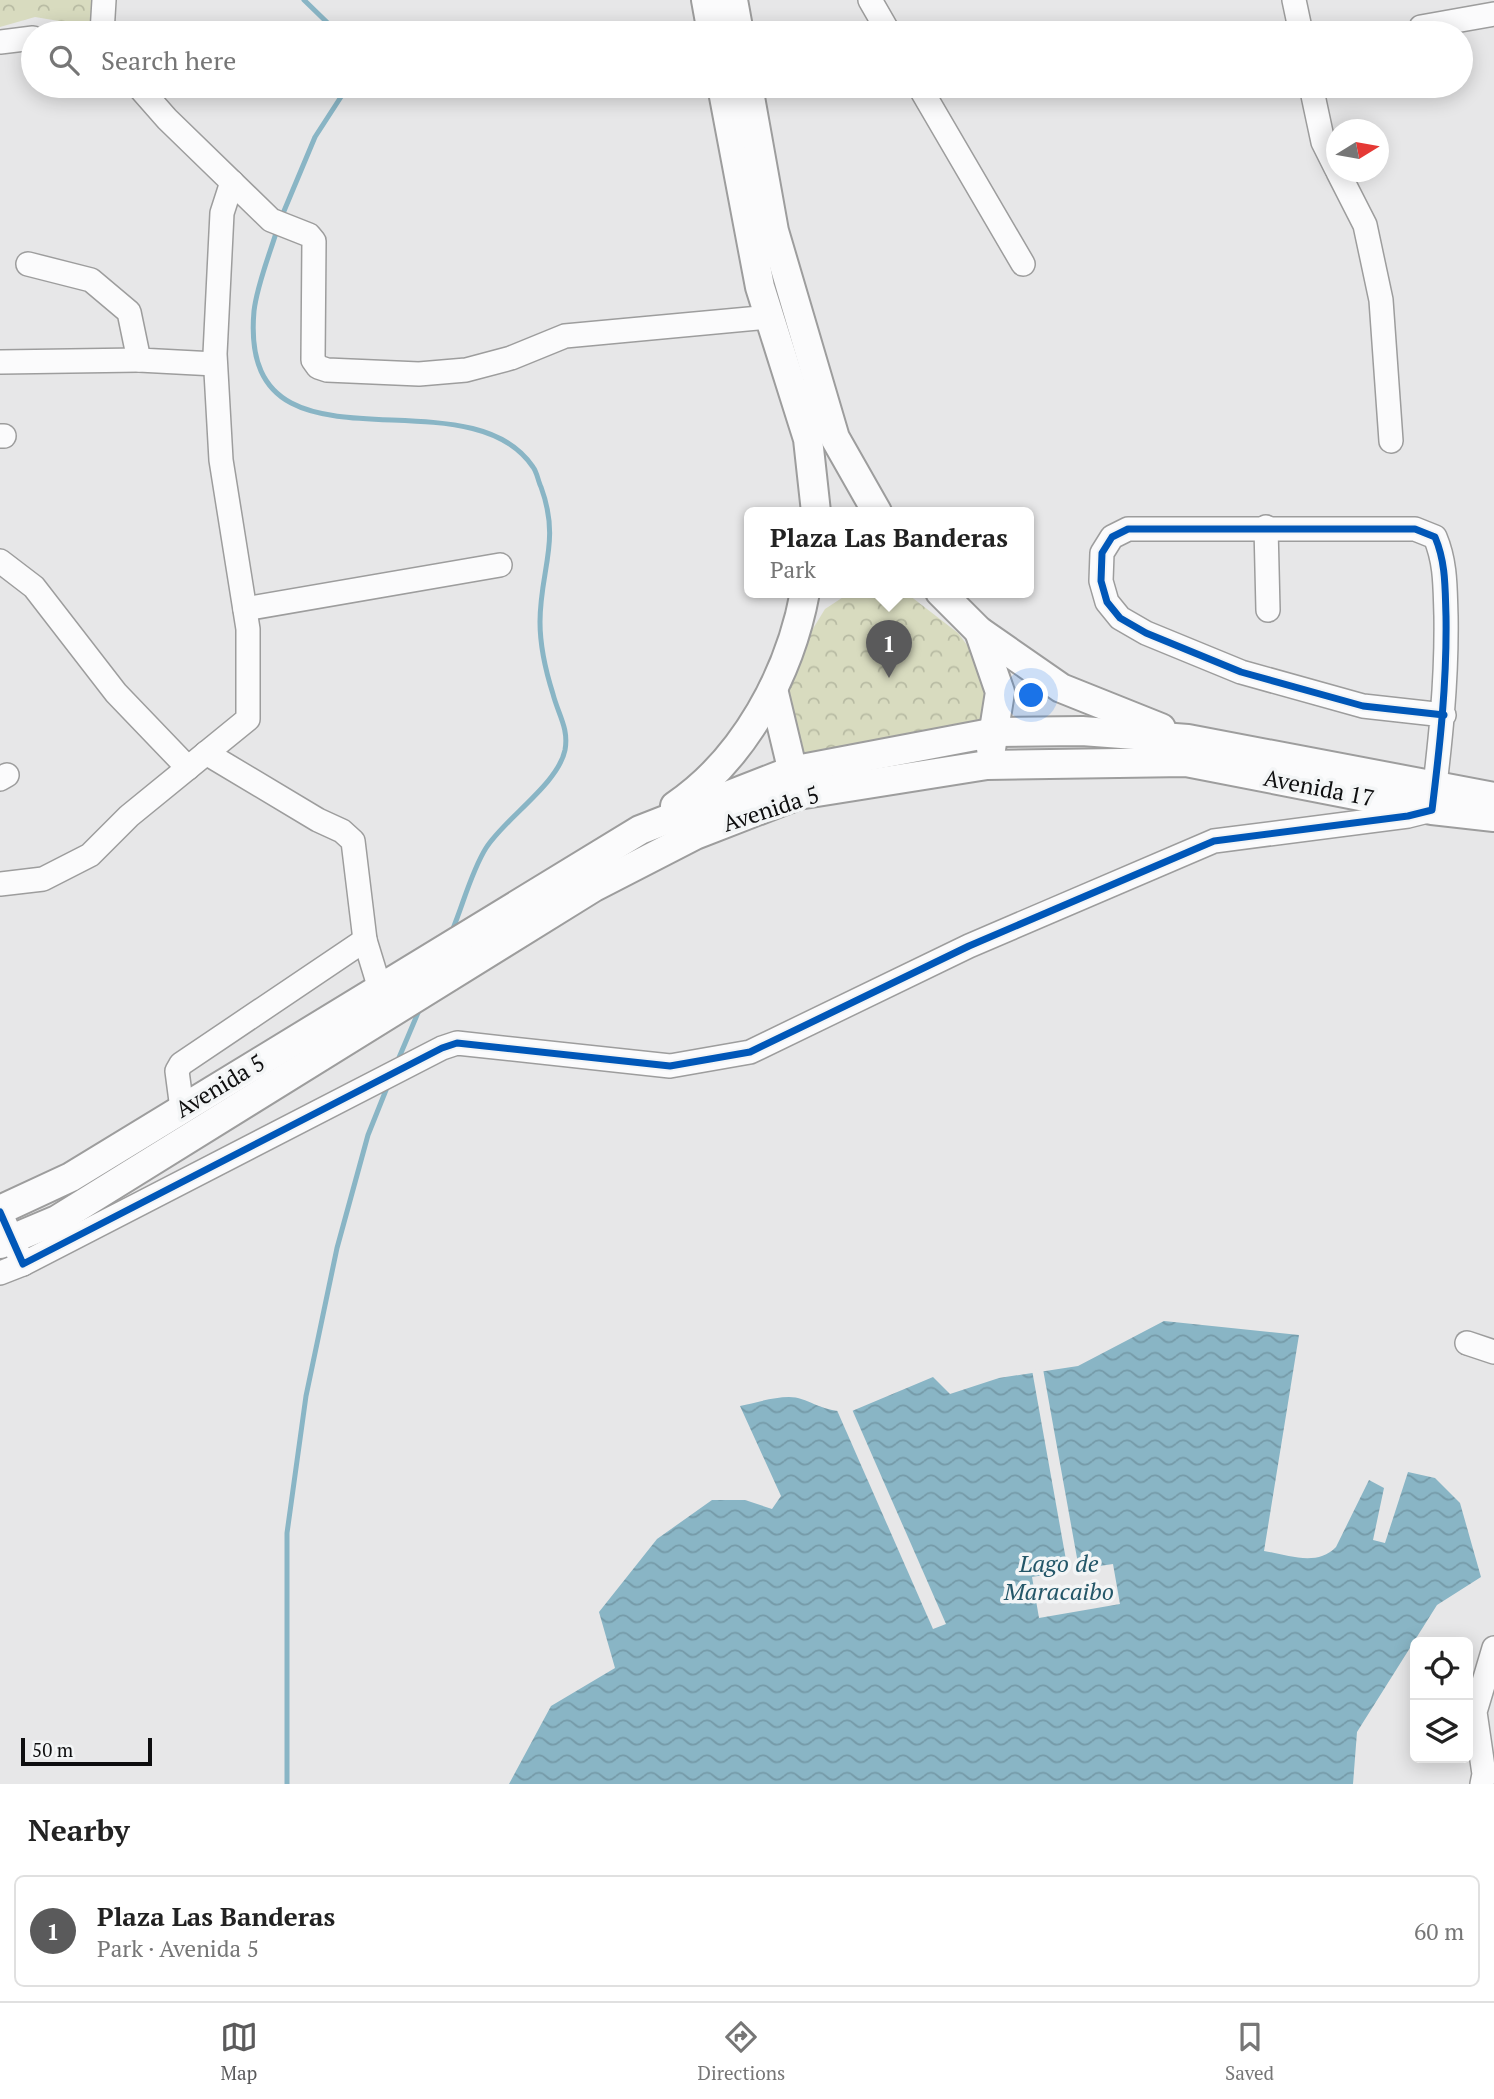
<!DOCTYPE html>
<meta charset="utf-8">
<style>
body{margin:0;font-family:"PT Serif",serif;background:#f2f2f2;color:#222}
.controls{position:absolute;right:21px;bottom:21px;display:grid;overflow:hidden;border-radius:10px;box-shadow:0 4px 18px #0003}
.controls button{width:63px;height:63px;display:grid;place-items:center;padding:0;border:0;border-bottom:2px solid #e0e0e0;background:#fff;color:#222;font:35px sans-serif}
.compass{position:absolute;left:1326px;top:119px;width:63px;height:63px;border-radius:50%;background:#fff;box-shadow:0 4px 18px #0003;rotate:79deg}
.scale{position:absolute;left:21px;bottom:18px;width:131px;box-sizing:border-box;padding-left:7px;border:4px solid #0e0e0f;border-top:0;font-size:19px;line-height:24px;white-space:nowrap;color:#0e0e0f;-webkit-text-stroke:5px #f3f5f6;paint-order:stroke}
.you{position:absolute;left:1032px;top:696px;width:24px;height:24px;margin:-18px;border:5px solid #fff;border-radius:50%;background:#1a73e8;box-shadow:0 0 0 10px #1a73e833}
.badge{display:grid;place-items:center;width:46px;height:46px;border-radius:50%;background:#5a5a5b;color:#fff;font-size:23px;font-weight:700}
.pin{position:absolute;translate:-50% -58px;filter:drop-shadow(0 2px 4px #0008)}
.pin::after{content:'';position:absolute;top:37px;width:24px;height:21px;background:inherit;clip-path:polygon(0 0,100% 0,50% 100%)}
.popup{position:absolute;left:744px;top:507px;width:290px;height:91px;box-sizing:border-box;display:grid;place-content:center;border-radius:10px;background:#fff;filter:drop-shadow(0 2px 5px #0005);font-size:23px;white-space:nowrap;color:#767676}
.popup b{font-size:26px;color:#222}
.popup::after{content:'';position:absolute;left:50%;top:100%;margin-left:-14px;border:14px solid transparent;border-top-color:#fff}
.list{margin:0;padding:0;list-style:none}
h2{display:flex;justify-content:space-between;align-items:center;height:91px;margin:0;padding:0 28px;font-size:30px}
h2 small{font-size:23px;font-weight:400;color:#767676}
.list li{display:grid;grid-template-columns:46px 1fr auto;gap:21px;align-items:center;box-sizing:border-box;height:112px;margin:0 14px 14px;padding:0 14px;border:2px solid #e0e0e0;border-radius:10px}
.list b{display:block;font-size:26px;white-space:nowrap}
.list p{margin:0;font-size:23px;white-space:nowrap;color:#767676}
.list em{font-size:23px;font-style:normal;color:#767676}
.icon{flex:none;width:38px;height:38px;fill:none;stroke:currentColor;stroke-width:2;stroke-linecap:round;stroke-linejoin:round}
.map{position:relative;flex:none;width:1494px;height:1784px;overflow:hidden}
.search{position:absolute;background:#fff;box-shadow:0 4px 18px #0003;left:21px;right:21px;top:21px;height:77px;display:flex;align-items:center;gap:18px;box-sizing:border-box;padding:0 24px;border-radius:38px;color:#767676;font-size:26px}
.sheet{height:217px;background:#fff}
nav{display:flex;justify-content:space-around;align-items:center;box-sizing:border-box;height:98px;border-top:2px solid #e0e0e0;background:#fff;font-size:19px;color:#767676}
nav a{display:grid;justify-items:center;gap:4px}
nav .on{color:#5a5a5b}
.map>svg:first-child{display:block}
</style>
<div class="map">
<svg width="1494" height="1784" viewBox="0 0 1494 1784">
<defs>
<pattern id="park-crowns" width="20" height="18" patternUnits="userSpaceOnUse" patternTransform="scale(1.75)"><rect width="20" height="18" fill="#d8dbbf"/><path d="M2 6a3 3 0 1 1 6 0M12 15a3 3 0 1 1 6 0" fill="none" stroke="#b8bba3"/></pattern>
<pattern id="water-waves" width="16" height="10" patternUnits="userSpaceOnUse" patternTransform="scale(1.75)"><rect width="16" height="10" fill="#89b5c5"/><path d="M0 5q4-4 8 0t8 0" fill="none" stroke="#759aa8"/></pattern>
</defs>
<rect width="100%" height="100%" fill="#e7e7e8"/>
<!-- park -->
<g fill="url(#park-crowns)">
<polygon points="0,0 96,0 95,27 35,17 0,27"/>
<polygon points="851,592 905,592 958,633 982,665 990,697 979,723 798,758 787,691 806,640 825,609"/>
</g>
<!-- water -->
<path fill="url(#water-waves)" d="M1164 1321 1299 1335 1264 1551C1288 1555 1317 1567 1336 1547L1369 1480 1384 1488 1373 1540 1385 1543 1408 1472 1435 1478 1460 1503 1481 1577 1437 1605 1357 1732 1353 1784H509L551 1706 615 1668 599 1612 657 1539 712 1500H745L772 1509 781 1496 740 1406C755 1403 773 1397 789 1397 809 1397 822 1414 852 1411L933 1377 950 1394 999 1378 1078 1366Z"/>
<!-- pier -->
<g fill="#e7e7e8">
<polygon points="1043,1369 1079,1569 1113,1564 1120,1604 1039,1618 1032,1577 1068,1571 1032,1370"/>
<polygon points="851,1407 946,1624 933,1629 836,1408"/>
</g>
<g fill="none" stroke-linecap="round" stroke-linejoin="round">
<!-- stream -->
<g stroke="#89b5c5" stroke-width="5">
<polyline points="304,0 338,33"/>
<polyline points="284,211 315,137 348,86"/>
<path d="M277 230C269 256 257 285 254 311 238 490 466 367 533 467 537 472 538 481 541 487 561 541 540 570 540 622 540 646 546 672 553 694 558 714 569 728 565 750 558 784 505 818 486 848 471 872 463 905 452 931"/>
<polyline points="398,1060 420,1008"/>
<polyline points="287,1784 287,1533 306,1396 337,1248 368,1135 388,1085"/>
</g>
<defs>
<g id="minor">
<polyline points="870,0 889,33"/>
<polyline points="1294,0 1301,33"/>
<polyline points="1421,27 1494,14"/>
<polyline points="102,33 104,0"/>
<polyline points="0,42 33,38"/>
<polyline points="138,86 167,119 271,220 309,235 314,241 313,360 318,367 327,370 419,374 466,370 511,358 565,336 770,317"/>
<polyline points="919,86 1023,264"/>
<polyline points="1311,86 1323,142 1336,168"/>
<polyline points="1338,172 1365,225 1381,300 1391,441"/>
<polyline points="28,264 91,280 129,312 139,360 215,364"/>
<polyline points="1,362 139,360"/>
<polyline points="0,436 4,436"/>
<polyline points="1266,527 1268,610"/>
<polyline points="0,561 34,587 116,693 188,768"/>
<polyline points="245,609 500,565"/>
<polyline points="206,753 318,820 342,831 353,841 365,940 380,989"/>
<polyline points="0,779 7,775"/>
<polyline points="0,884 43,879 90,855 129,816 248,719 248,629 221,460 215,354 222,213 232,182"/>
<polyline points="182,1109 177,1071 181,1064 365,940"/>
<path d="M0 1212 23 1264 442 1048 457 1043 670 1066 750 1052 969 946 1214 841 1408 816 1432 810C1440 745 1447 682 1446 616 1445 588 1446 563 1435 537L1415 529H1128L1112 537 1102 553 1101 581 1107 602 1120 618 1146 633 1241 672 1363 706 1444 715"/>
<polyline points="0,1273 23,1264"/>
<polyline points="1467,1343 1494,1352"/>
<polyline points="1482,1784 1484,1774 1475,1712 1494,1648"/>
</g>
<g id="major">
<polyline points="706,0 712,33"/>
<polyline points="733,0 739,33"/>
<polyline points="722,86 760,287 808,439 816,512"/>
<polyline points="748,86 774,231 835,438 877,512"/>
<polyline points="940,592 979,631 1061,688 1161,728"/>
<polyline points="979,631 1000,692 991,749"/>
<polyline points="773,689 797,789"/>
<path d="M675 806C744 759 790 674 805 592"/>
<polyline points="0,1210 71,1177 640,830 791,771 996,732 1082,731 1188,739 1494,797"/>
<polyline points="0,1244 57,1220 594,887 695,835 798,795 987,765 1186,762 1432,810 1494,817"/>
</g>
</defs>
<!-- minor casing -->
<use href="#minor" stroke="#9d9d9d" stroke-width="26"/>
<!-- major casing -->
<use href="#major" stroke="#9d9d9d" stroke-width="32"/>
<!-- minor -->
<use href="#minor" stroke="#fbfbfc" stroke-width="23"/>
<!-- major -->
<use href="#major" stroke="#fbfbfc" stroke-width="28"/>
<defs>
<path id="cycleway" d="M0 1212 23 1264 442 1048 457 1043 670 1066 750 1052 969 946 1214 841 1408 816 1432 810C1440 745 1447 682 1446 616 1445 588 1446 563 1435 537L1415 529H1128L1112 537 1102 553 1101 581 1107 602 1120 618 1146 633 1241 672 1363 706 1444 715"/>
</defs>
<!-- cycleway casing -->
<use href="#cycleway" stroke="#f3f5f6" stroke-width="11"/>
<!-- cycleway -->
<use href="#cycleway" stroke="#0057b8" stroke-width="7"/>
</g>
<g text-anchor="middle" stroke-width="7" stroke-linejoin="round" paint-order="stroke">
<!-- street labels -->
<g font-size="23" fill="#0e0e0f" stroke="#f3f5f6">
<text transform="translate(1319 788) rotate(11)" y="8">Avenida 17</text>
<text transform="translate(771 809) rotate(-18)" y="8">Avenida 5</text>
<text transform="translate(220 1086) rotate(-31)" y="8">Avenida 5</text>
</g>
<!-- water labels -->
<g font-size="24" font-style="italic" fill="#235668" stroke="#f3f5f6">
<text x="1059" y="1572">Lago de<tspan x="1059" dy="28">Maracaibo</tspan></text>
</g>
</g>
</svg>
<div class="controls">
<button><svg class="icon" aria-label="locate" viewBox="0 0 24 24"><circle cx="12" cy="12" r="6"/><path d="M12 2v4M12 18v4M2 12h4M18 12h4"/></svg></button>
<button><svg class="icon" aria-label="layers" viewBox="0 0 24 24"><path d="M12 4l9 5-9 5-9-5zM3 14l9 5 9-5"/></svg></button>
</div>
<svg class="compass" viewBox="-18 -18 36 36"><path d="M0-13l5 13h-10z" fill="#e53935"/><path d="M0 13l5-13h-10z" fill="#767676"/></svg>
<div class="scale">50 m</div>
<div class="you"></div>
<div class="pin badge" style="left:889px;top:678px">1</div>
<div class="popup"><b>Plaza Las Banderas</b>Park</div>
<div class="search"><svg class="icon" aria-label="search" viewBox="0 0 24 24"><circle cx="10" cy="10" r="6"/><path d="M15 15l6 6"/></svg>Search here</div>
</div>
<section class="sheet">
<h2>Nearby<small></small></h2>
<ul class="list">
<li><span class="badge">1</span><div><b>Plaza Las Banderas</b><p>Park · Avenida 5</p></div><em>60 m</em></li>
</ul>
</section>
<nav>
<a class="on"><svg class="icon" aria-label="map" viewBox="0 0 24 24"><path d="M3 6l6-2 6 2 6-2v14l-6 2-6-2-6 2zM9 4v14M15 6v14"/></svg>Map</a>
<a><svg class="icon" aria-label="directions" viewBox="0 0 24 24"><path d="M12 3l9 9-9 9-9-9zM9 14v-3h6M13 9l2 2-2 2"/></svg>Directions</a>
<a><svg class="icon" aria-label="saved" viewBox="0 0 24 24"><path d="M7 4h10v16l-5-4-5 4z"/></svg>Saved</a>
</nav>
